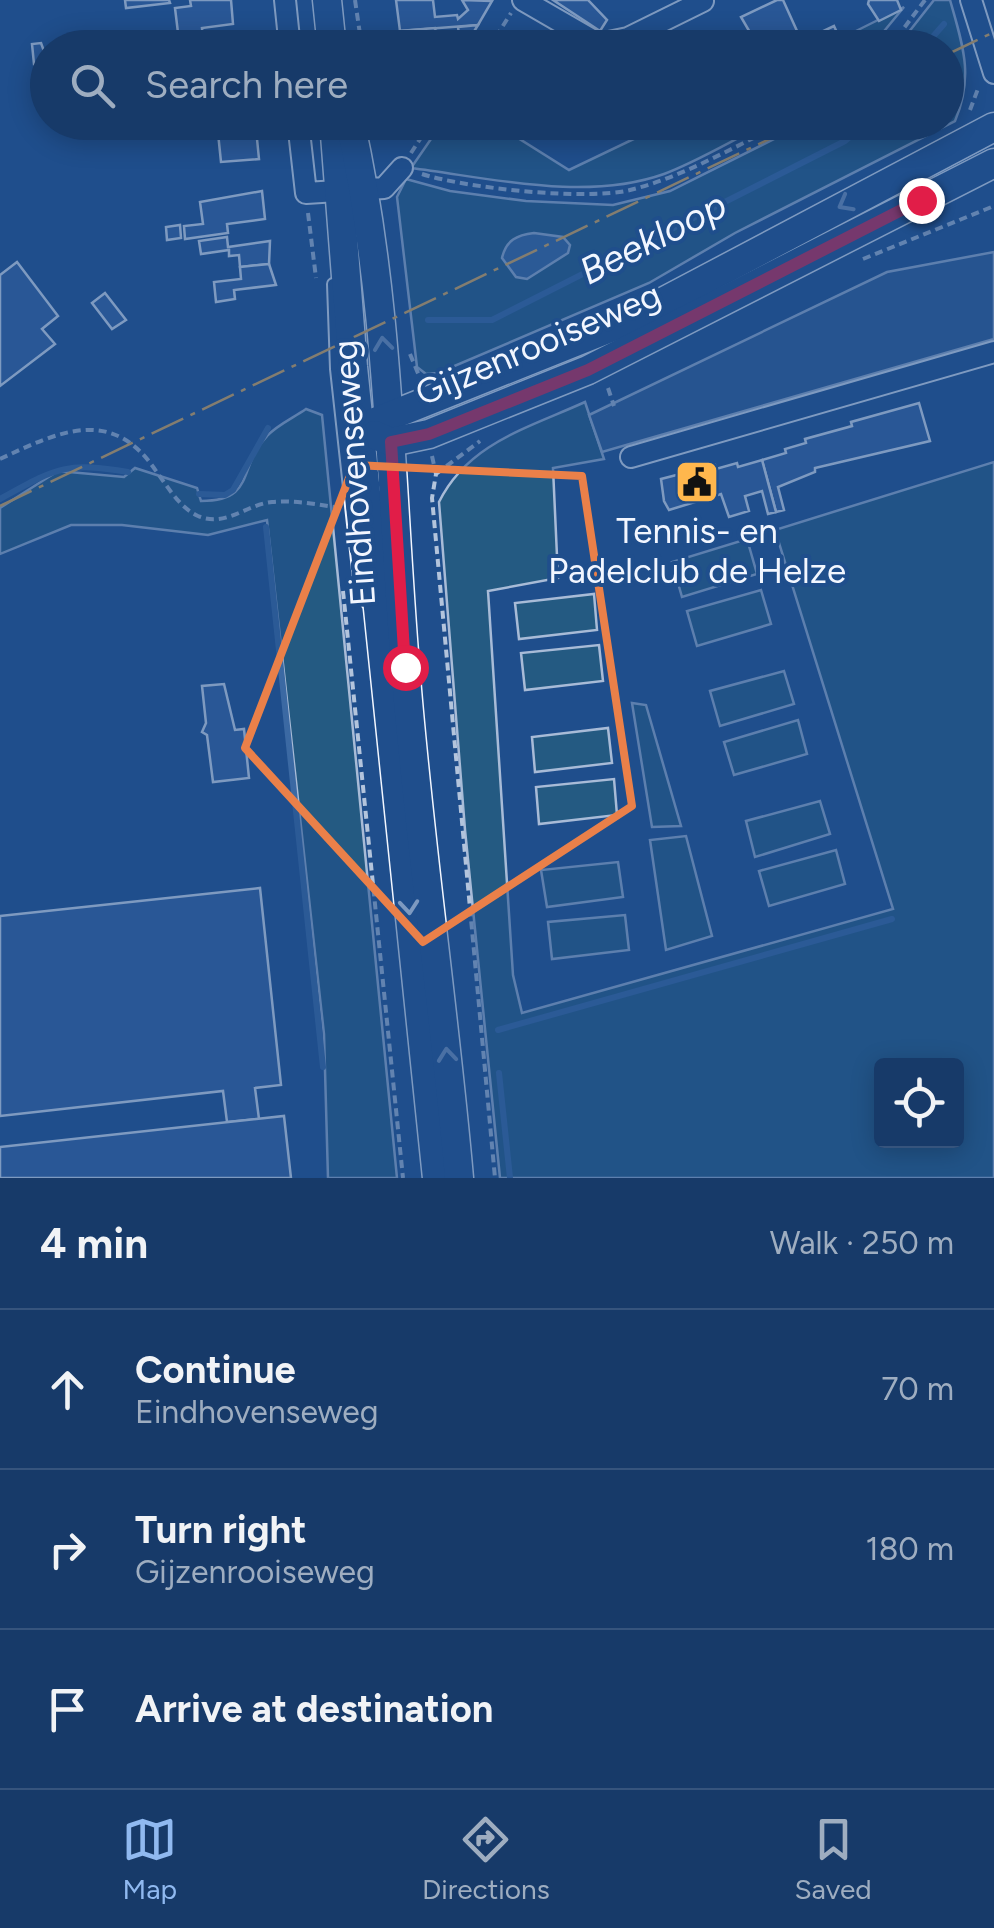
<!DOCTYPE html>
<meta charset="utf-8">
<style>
body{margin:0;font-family:Figtree,sans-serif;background:#20416f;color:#f1f3f6}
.controls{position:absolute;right:30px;bottom:30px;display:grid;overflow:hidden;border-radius:10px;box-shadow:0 5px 25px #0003}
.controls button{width:90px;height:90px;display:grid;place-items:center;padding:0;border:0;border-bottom:2px solid #36547d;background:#173a69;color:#f1f3f6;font:50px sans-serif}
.stop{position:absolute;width:30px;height:30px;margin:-22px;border:8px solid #e11d48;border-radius:50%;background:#fff}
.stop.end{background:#e11d48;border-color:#fff;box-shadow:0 2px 10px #0008}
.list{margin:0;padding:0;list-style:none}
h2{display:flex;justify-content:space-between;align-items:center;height:130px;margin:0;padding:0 40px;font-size:42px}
h2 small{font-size:32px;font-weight:400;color:#9eadc0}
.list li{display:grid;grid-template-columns:65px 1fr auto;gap:30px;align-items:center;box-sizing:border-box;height:160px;padding:0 40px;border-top:2px solid #36547d}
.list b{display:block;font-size:38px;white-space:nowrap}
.list p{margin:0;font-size:32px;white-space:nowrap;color:#9eadc0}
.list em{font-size:32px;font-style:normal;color:#9eadc0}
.icon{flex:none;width:55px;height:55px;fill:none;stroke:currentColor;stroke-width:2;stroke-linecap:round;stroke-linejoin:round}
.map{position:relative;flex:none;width:994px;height:1178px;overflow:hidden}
.search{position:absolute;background:#173a69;box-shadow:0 5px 25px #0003;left:30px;right:30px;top:30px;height:110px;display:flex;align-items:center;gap:25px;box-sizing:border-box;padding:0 35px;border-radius:55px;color:#9eadc0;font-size:38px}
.sheet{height:610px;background:#173a69}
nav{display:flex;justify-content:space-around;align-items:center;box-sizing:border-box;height:140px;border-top:2px solid #36547d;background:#173a69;font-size:28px;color:#9eadc0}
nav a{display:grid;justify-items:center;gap:5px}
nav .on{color:#90b9f0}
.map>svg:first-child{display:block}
</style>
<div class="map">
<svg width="994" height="1178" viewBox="0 0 994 1178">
<rect width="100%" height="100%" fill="#1f4e8c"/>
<!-- green -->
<g fill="#245a82" stroke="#a8bbd7" stroke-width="2.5" fill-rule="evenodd">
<path d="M934 0H950C963 46 974 76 955 121L735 233 649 283 438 373 426 374 417 367 397 197 406 179 450 191 526 201 613 205 670 191 806 123 946 122V48L897 47Z"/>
<polygon points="904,7 871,47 822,48"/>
<path d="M442 123H494L569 170 667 123H768C734 139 699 161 664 174 585 202 491 178 411 168Z"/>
<path d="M585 402 604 459 553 468 558 578 488 591 513 975 522 1013 893 909 775 530 994 462V1178H500L465 830 439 502C468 443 528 428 585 402ZM882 1066H956V1140H882Z"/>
<path d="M306 409 322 415 397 1178H328L324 1034 267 520 208 535 122 525H71L0 554V508L58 471 124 477 135 468 197 488 201 501C257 501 237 466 267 436 277 425 293 418 306 409Z"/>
<polygon points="747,539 757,574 682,597 672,562"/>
<polygon points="761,590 771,624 697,646 687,611"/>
<polygon points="594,594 597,630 519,639 515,603"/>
<polygon points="599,645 603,681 525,690 521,653"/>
<polygon points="784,671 794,704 720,726 710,691"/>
<polygon points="632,703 646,705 681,826 652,827"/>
<polygon points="798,720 807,754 734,775 724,742"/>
<polygon points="608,728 612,763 535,772 532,737"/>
<polygon points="614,779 617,815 539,824 536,787"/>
<polygon points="820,801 830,834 755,857 746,821"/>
<polygon points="686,836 712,936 666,950 650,840"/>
<polygon points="836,850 845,884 769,906 759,871"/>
<polygon points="618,862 623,897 547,907 541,870"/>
<polygon points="625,915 629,950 552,959 548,922"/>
</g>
<!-- parking -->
<polygon fill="#305b95" stroke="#a8bbd7" stroke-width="2.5" points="994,252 994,339 602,452 589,415 887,272"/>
<!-- water -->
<path fill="#3b69a3" stroke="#a8bbd7" stroke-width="2.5" d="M534 233 563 237 570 245 568 253 527 279 516 277 502 258C506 240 517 235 534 233Z"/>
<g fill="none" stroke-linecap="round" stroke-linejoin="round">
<!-- stream -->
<g stroke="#3b69a3" stroke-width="6">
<polyline points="923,48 944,24"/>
<polyline points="428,320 492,320 845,141 868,122"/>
<polyline points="199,494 225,495 233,490 268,428"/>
<path d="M0 499C55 469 64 461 128 472"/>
<polyline points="266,527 323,1067"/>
<polyline points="498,1030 892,919"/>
<polyline points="499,1073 510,1178"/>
</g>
</g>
<!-- building -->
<g fill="#3563a3" stroke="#f2f6ff" stroke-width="2.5">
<polygon points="125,0 169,0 170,3 126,8"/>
<polygon points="190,0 231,0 233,24 202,28 203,38 179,41 175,8 191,6"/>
<polygon points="396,0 433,0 435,17 457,15 458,19 468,10 462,0 492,1 478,25 400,31"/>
<polygon points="553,0 588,0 607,20 600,31"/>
<polygon points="777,0 783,0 802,42 790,48 759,48 741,17"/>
<polygon points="897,0 901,10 879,21 868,4 869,0"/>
<polygon points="478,25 464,48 461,48 458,27"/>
<polygon points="834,26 840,39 827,44 821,32"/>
<polygon points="435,28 439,46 444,48 401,48 400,31"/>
<polygon points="41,43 48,62 34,64 32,44"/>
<polygon points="214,122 215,134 188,137 186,124"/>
<polygon points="536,122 555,122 543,135 533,128"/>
<polygon points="256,129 259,159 221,162 218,133"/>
<polygon points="262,191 265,219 227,224 228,233 185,239 184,226 203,224 200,202"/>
<polygon points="180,225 181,238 167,240 166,227"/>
<polygon points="227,237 228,247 270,241 269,264 240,267 239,255 229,256 229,250 201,254 199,241"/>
<polygon points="17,262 58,316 42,329 55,344 0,386 0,275"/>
<polygon points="269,264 276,285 234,290 235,299 216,302 214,282 241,279 240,267"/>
<polygon points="105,293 126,320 112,329 92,303"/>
<polygon points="919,403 930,441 815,468 815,472 778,487 784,510 776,512 762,460 786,453 785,449 806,443 805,439 852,426 851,422"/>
<polygon points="762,460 776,512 768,514 762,491 745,496 749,511 729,517 721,494 669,510 664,501 661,479 715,465 716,469 737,463 738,467"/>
<polygon points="224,684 235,730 244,729 249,778 213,782 207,735 202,732 206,723 202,686"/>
<polygon points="260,888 281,1085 255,1088 259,1119 227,1122 223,1091 0,1116 0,916"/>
<polygon points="284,1116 291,1178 0,1178 0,1147"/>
</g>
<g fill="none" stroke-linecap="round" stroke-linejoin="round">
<defs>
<polyline id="lane" points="333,284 336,369 360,588 367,603"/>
<g id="street">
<polyline points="285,0 290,48"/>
<polyline points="523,0 599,44 628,38 703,1"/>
<polyline points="971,0 994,73"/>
<polyline points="298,122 306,193 384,188 402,168"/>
<polyline points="631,457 994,352"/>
</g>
<g id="secondary">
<polyline points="327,0 332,48"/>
<polyline points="334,122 353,367 437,1178"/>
<path d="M350 122C390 301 390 484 405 665 418 836 444 1007 459 1178"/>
<polyline points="375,422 625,322 994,127"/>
<polyline points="375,435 391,442 429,434 588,370 994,163"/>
</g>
</defs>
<!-- lane casing -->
<use href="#lane" stroke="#f2f6ff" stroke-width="14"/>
<!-- street casing -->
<use href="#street" stroke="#f2f6ff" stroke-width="24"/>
<!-- secondary casing -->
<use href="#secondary" stroke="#f2f6ff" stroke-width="31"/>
<!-- path -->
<g stroke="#b3c4dc" stroke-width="4" stroke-dasharray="8 5" stroke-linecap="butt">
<polyline points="355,0 362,48"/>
<polyline points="489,48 511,13"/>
<polyline points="889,48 925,0"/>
<polyline points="970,110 979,86"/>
<polyline points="411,153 431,122"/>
<path d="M422 174C465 188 587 201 630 190 684 177 736 145 787 122"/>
<polyline points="308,213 316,278"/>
<polyline points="863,259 994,206"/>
<polyline points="410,354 420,378"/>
<polyline points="608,388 614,406"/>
<polyline points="432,456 436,474 432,498 495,1178"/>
<path d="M0 459C58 432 112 405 156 471 168 487 179 507 198 516 225 528 247 504 272 502 293 500 314 504 334 507"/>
<polyline points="436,474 480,441"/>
<polyline points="343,591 403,1178"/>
</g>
<!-- lane -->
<use href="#lane" stroke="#1f4e8c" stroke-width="10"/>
<!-- street -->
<use href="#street" stroke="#1f4e8c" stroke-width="20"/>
<!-- secondary -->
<use href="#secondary" stroke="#1f4e8c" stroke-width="28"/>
<!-- power -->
<g stroke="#ffb74d" stroke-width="2.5" stroke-dasharray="35 8 5 8" stroke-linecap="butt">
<polyline points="946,55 994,32"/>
<polyline points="0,506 805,122"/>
</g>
</g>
<!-- one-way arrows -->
<defs><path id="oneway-chevron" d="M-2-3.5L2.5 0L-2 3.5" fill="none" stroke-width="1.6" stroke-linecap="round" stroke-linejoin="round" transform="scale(2.5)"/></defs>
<g stroke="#7e9ac0">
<use href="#oneway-chevron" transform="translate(845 204) rotate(151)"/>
<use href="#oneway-chevron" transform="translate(383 344) rotate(-97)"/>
<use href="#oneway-chevron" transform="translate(409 907) rotate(85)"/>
<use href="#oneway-chevron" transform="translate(447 1055) rotate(-96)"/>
</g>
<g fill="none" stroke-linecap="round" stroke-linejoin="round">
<!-- route -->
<polyline stroke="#e11d48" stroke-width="12" points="405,667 391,442 429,434 588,370 921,200"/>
</g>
<!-- marked area -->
<path d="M0 0H994V1178H0ZM354 465 582 476 632 806 423 942 245 748Z" fill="#1f4e8c" fill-opacity=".55" fill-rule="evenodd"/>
<path fill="none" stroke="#ea8049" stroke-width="8" stroke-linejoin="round" d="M354 465 582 476 632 806 423 942 245 748Z"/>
<!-- icons -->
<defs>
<symbol id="civic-square" viewBox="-11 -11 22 22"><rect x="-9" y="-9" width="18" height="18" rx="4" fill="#ffb74d" stroke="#1f4e8c"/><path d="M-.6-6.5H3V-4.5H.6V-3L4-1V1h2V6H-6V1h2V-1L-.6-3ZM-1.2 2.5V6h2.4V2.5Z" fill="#111"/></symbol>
</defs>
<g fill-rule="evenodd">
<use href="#civic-square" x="672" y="457" width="50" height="50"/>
</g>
<g text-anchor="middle" stroke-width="8" stroke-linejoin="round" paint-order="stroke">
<!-- street labels -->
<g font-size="35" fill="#f2f6ff" stroke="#1f4e8c">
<text transform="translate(538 344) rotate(-23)" y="12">Gijzenrooiseweg</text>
<text transform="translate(354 473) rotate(-94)" y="12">Eindhovenseweg</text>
</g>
<!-- poi labels -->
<g font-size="35" fill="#f2f6ff" stroke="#1f4e8c">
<text x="697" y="543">Tennis- en<tspan x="697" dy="40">Padelclub de Helze</tspan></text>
</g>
<!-- water labels -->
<g font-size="38" font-style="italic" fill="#f2f6ff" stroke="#1f4e8c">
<text transform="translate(653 238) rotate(-27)" y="13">Beekloop</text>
</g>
</g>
</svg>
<div class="controls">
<button><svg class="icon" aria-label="locate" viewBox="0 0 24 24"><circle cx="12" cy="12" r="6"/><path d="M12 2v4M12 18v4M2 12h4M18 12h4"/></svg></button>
</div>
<div class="stop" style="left:405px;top:667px"></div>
<div class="stop end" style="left:921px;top:200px"></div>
<div class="search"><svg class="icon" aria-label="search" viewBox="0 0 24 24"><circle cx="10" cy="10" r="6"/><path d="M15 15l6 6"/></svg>Search here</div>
</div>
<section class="sheet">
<h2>4 min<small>Walk · 250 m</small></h2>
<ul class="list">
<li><svg class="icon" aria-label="ahead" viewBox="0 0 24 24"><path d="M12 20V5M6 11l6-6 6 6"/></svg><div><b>Continue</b><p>Eindhovenseweg</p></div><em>70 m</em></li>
<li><svg class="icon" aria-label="right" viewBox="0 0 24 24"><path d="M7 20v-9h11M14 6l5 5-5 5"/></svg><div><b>Turn right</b><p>Gijzenrooiseweg</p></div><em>180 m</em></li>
<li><svg class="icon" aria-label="arrive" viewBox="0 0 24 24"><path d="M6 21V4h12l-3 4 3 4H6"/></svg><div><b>Arrive at destination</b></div></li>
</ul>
</section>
<nav>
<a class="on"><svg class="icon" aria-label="map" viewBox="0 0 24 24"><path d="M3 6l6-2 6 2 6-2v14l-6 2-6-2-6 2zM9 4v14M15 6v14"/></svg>Map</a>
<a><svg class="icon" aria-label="directions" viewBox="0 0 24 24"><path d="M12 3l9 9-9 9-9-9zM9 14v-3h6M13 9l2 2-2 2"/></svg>Directions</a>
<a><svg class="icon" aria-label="saved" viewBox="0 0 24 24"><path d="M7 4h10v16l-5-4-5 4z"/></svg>Saved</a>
</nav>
